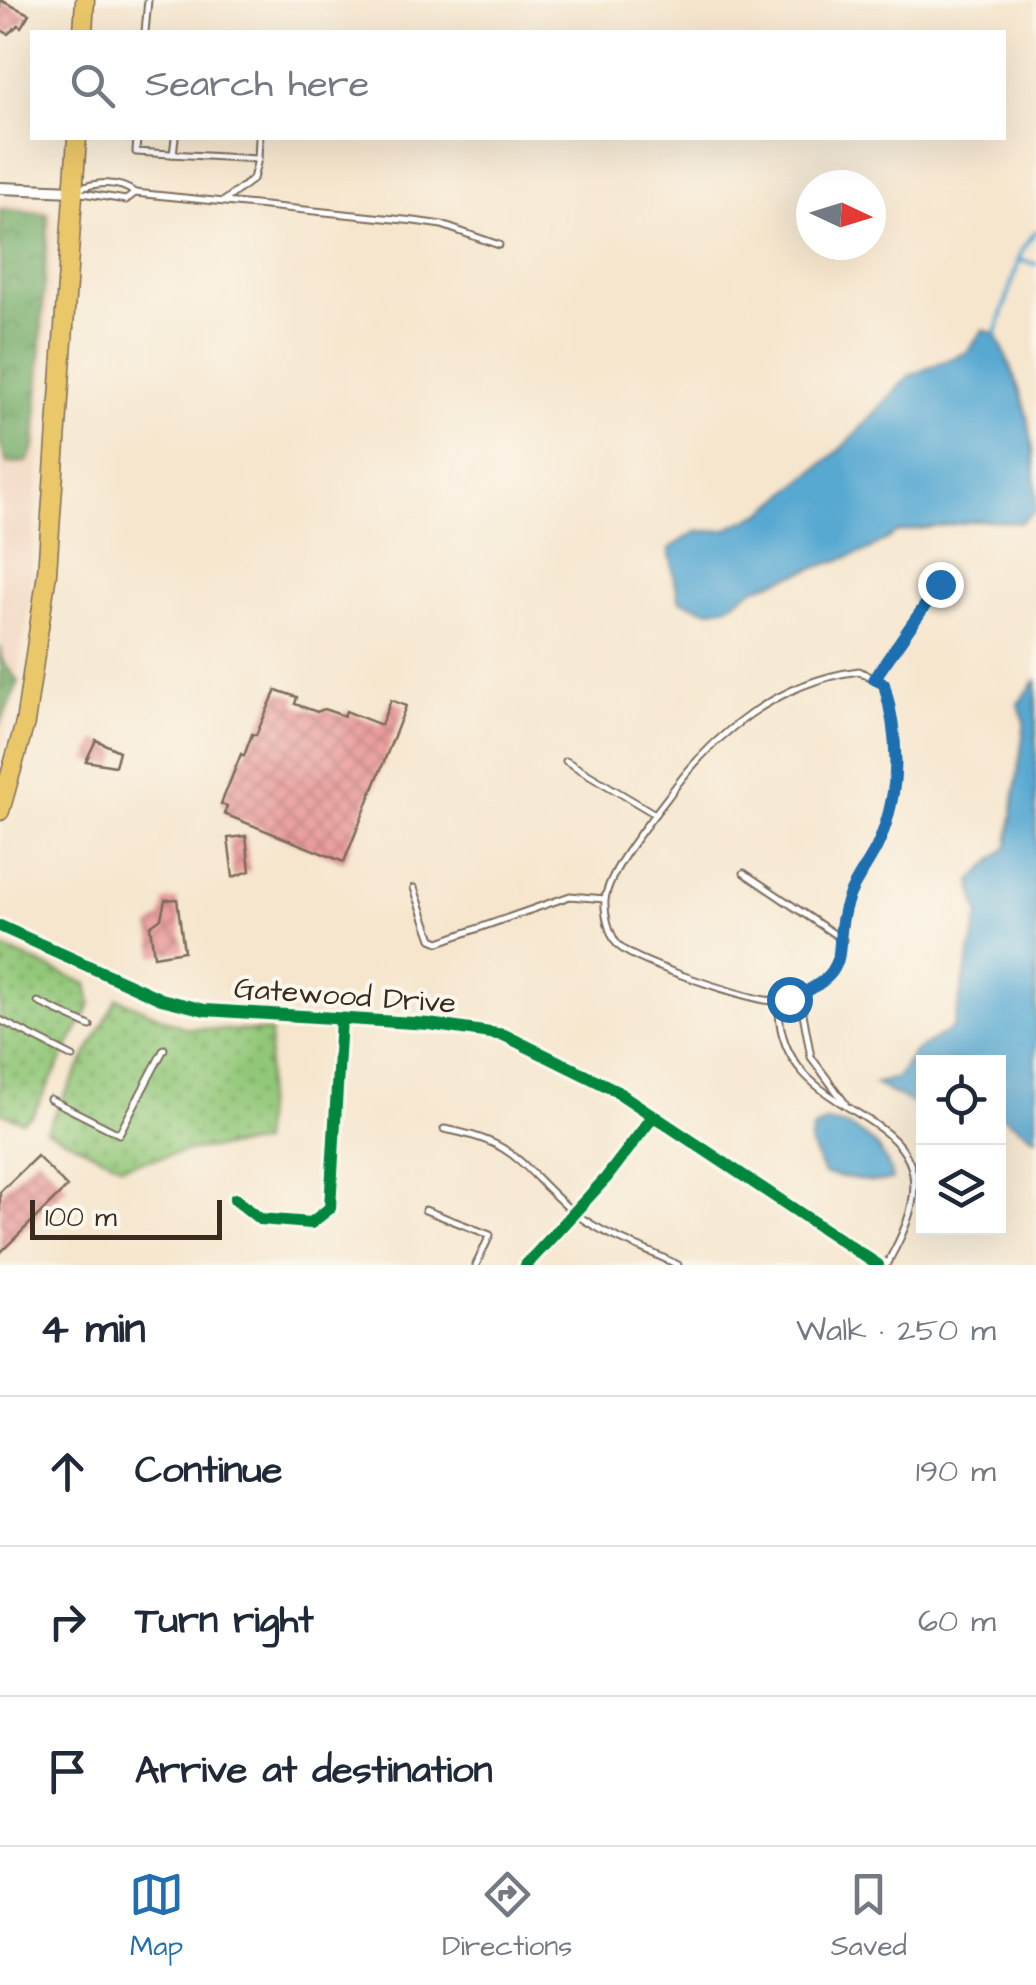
<!DOCTYPE html>
<meta charset="utf-8">
<style>
body{margin:0;font-family:"Architects Daughter",sans-serif;background:#f2f2f3;color:#1f2937}
.controls{position:absolute;right:30px;bottom:30px;display:grid;overflow:hidden;border-radius:0px;box-shadow:0 10px 40px #0002}
.controls button{width:90px;height:90px;display:grid;place-items:center;padding:0;border:0;border-bottom:2px solid #e0e1e3;background:#fff;color:#1f2937;font:50px sans-serif}
.compass{position:absolute;left:796px;top:170px;width:90px;height:90px;border-radius:50%;background:#fff;box-shadow:0 10px 40px #0002;rotate:94deg}
.scale{position:absolute;left:30px;bottom:25px;width:192px;box-sizing:border-box;padding-left:10px;border:5px solid #3b2a1e;border-top:0;font-size:28px;line-height:35px;white-space:nowrap;color:#3b2a1e;-webkit-text-stroke:8px #fbf7ec;paint-order:stroke}
.stop{position:absolute;width:30px;height:30px;margin:-22px;border:8px solid #1f6fb2;border-radius:50%;background:#fff}
.stop.end{background:#1f6fb2;border-color:#fff;box-shadow:0 2px 10px #0008}
.list{margin:0;padding:0;list-style:none}
h2{display:flex;justify-content:space-between;align-items:center;height:130px;margin:0;padding:0 40px;font-size:42px}
h2 small{font-size:32px;font-weight:400;color:#747a83}
.list li{display:grid;grid-template-columns:65px 1fr auto;gap:30px;align-items:center;box-sizing:border-box;height:150px;padding:0 40px;border-top:2px solid #e0e1e3}
.list b{display:block;font-size:38px;white-space:nowrap}
.list em{font-size:32px;font-style:normal;color:#747a83}
.icon{flex:none;width:55px;height:55px;fill:none;stroke:currentColor;stroke-width:2;stroke-linecap:round;stroke-linejoin:round}
.map{position:relative;flex:none;width:1036px;height:1265px;overflow:hidden}
.search{position:absolute;background:#fff;box-shadow:0 10px 40px #0002;left:30px;right:30px;top:30px;height:110px;display:flex;align-items:center;gap:25px;box-sizing:border-box;padding:0 35px;border-radius:0px;color:#747a83;font-size:38px}
.sheet{height:580px;background:#fff}
nav{display:flex;justify-content:space-around;align-items:center;box-sizing:border-box;height:140px;border-top:2px solid #e0e1e3;background:#fff;font-size:28px;color:#747a83}
nav a{display:grid;justify-items:center;gap:5px}
nav .on{color:#1f6fb2}
.map>svg:first-child{display:block}
</style>
<div class="map">
<svg width="1036" height="1265" viewBox="0 0 1036 1265">
<defs>
<pattern id="grass-dots" width="8" height="8" patternUnits="userSpaceOnUse" patternTransform="scale(2.5)"><rect width="8" height="8" fill="#92c778"/><path d="M2 2h.1M6 6h.1" fill="none" stroke="#78a262" stroke-width="1.8" stroke-linecap="round"/></pattern>
<pattern id="forest-crowns" width="20" height="18" patternUnits="userSpaceOnUse" patternTransform="scale(2.5)"><rect width="20" height="18" fill="#75ac68"/><path d="M2 6a3 3 0 1 1 6 0M12 15a3 3 0 1 1 6 0" fill="none" stroke="#618c55"/></pattern>
<pattern id="building-cross-hatch" width="8" height="8" patternUnits="userSpaceOnUse" patternTransform="scale(2.5)"><rect width="8" height="8" fill="#e99796"/><path d="M0 0l8 8M0 8l8-8" fill="none" stroke="#be7b7a"/></pattern>
</defs>
<rect width="100%" height="100%" fill="#fbf7ec"/>
<filter id="ink" filterUnits="userSpaceOnUse"><feTurbulence type="fractalNoise" baseFrequency=".01" numOctaves="2"/><feDisplacementMap in="SourceGraphic" scale="20" xChannelSelector="R" yChannelSelector="G"/><feConvolveMatrix kernelMatrix="1 2 1 2 8 2 1 2 1" color-interpolation-filters="sRGB"/></filter>
<filter id="wash" filterUnits="userSpaceOnUse"><feTurbulence type="fractalNoise" baseFrequency=".0048" numOctaves="4" result="noise"/><feDisplacementMap in="SourceGraphic" scale="40" xChannelSelector="R" yChannelSelector="G"/><feGaussianBlur stdDeviation="2.25" result="paint"/><feColorMatrix in="noise" values="0 0 0 0 0 0 0 0 0 0 0 0 0 0 0 0 0 1.4 0 .05"/><feComposite in="paint" operator="in"/></filter>
<g filter="url(#wash)">
<rect width="100%" height="100%" fill="#f6e6ce"/>
<!-- built -->
<polygon fill="#f2d4be" points="0,202 46,207 55,216 55,228 28,616 0,760"/>
<!-- grass -->
<g fill="url(#grass-dots)" stroke="#66784b" stroke-width="2.5">
<polygon points="0,947 87,984 91,1004 33,1114 22,1121 0,1112"/>
<polygon points="117,998 185,1028 271,1032 261,1143 194,1150 122,1166 46,1130"/>
</g>
<!-- forest -->
<g fill="url(#forest-crowns)" stroke="#586b43" stroke-width="2.5">
<polygon points="0,209 48,214 35,446 27,462 7,464 0,443"/>
<polygon points="0,646 2,660 19,682 0,725"/>
</g>
<!-- water -->
<g fill="#58a9d2" stroke="#4a6a78" stroke-width="2.5">
<path d="M983 330 996 334C1028 402 1036 437 1036 511L1019 523 983 520 898 532 867 551 754 588 728 606 707 610 679 600 669 549 696 532 725 530 764 512 843 447 909 376 967 352Z"/>
<polygon points="1036,680 1036,1138 999,1114 998,1062 924,1062 923,1109 874,1084 897,1078 914,1052 953,1028 979,915 971,881 1008,846 1025,721 1018,704"/>
<path d="M825 1122C857 1124 887 1147 892 1180L874 1182 824 1174 810 1143 813 1130Z"/>
</g>
<g fill="none" stroke-linecap="round" stroke-linejoin="round">
<!-- stream -->
<g stroke="#58a9d2" stroke-width="4">
<polyline points="1018,260 1036,264"/>
<polyline points="996,334 1022,250 1036,231"/>
</g>
</g>
<g id="blocks">
<!-- building -->
<g fill="url(#building-cross-hatch)">
<polygon points="0,0 29,14 21,27 18,25 8,34 0,29"/>
<polygon points="276,690 297,697 295,704 317,712 324,709 344,716 346,711 381,725 391,700 406,706 344,862 224,814 227,806 221,804 241,754 244,756 252,734 256,735"/>
<polygon points="96,740 119,751 115,766 86,761"/>
<polygon points="246,836 250,871 233,877 228,838"/>
<polygon points="177,899 184,951 154,956 150,926 161,918 165,900"/>
<polygon points="37,1156 67,1187 0,1253 0,1192"/>
</g>
</g>
</g>
<g filter="url(#ink)">
<use href="#blocks" fill-opacity="0" stroke="#7c6c5c" stroke-width="2.5"/>
<g fill="none" stroke-linecap="round" stroke-linejoin="round">
<defs>
<g id="service">
<polyline points="145,32 148,0"/>
<polyline points="137,138 136,152 258,159 259,138"/>
<polyline points="173,154 175,138"/>
<path d="M76 190C95 182 118 180 135 193L414 221 442 225 499 245"/>
<polyline points="76,192 126,200 135,193"/>
<polyline points="224,201 253,179 258,159"/>
<path d="M859 671 884 684C899 737 903 795 877 847 868 864 854 881 848 900 836 937 850 969 809 991 796 998 779 1002 765 1000 740 996 630 961 617 944 609 933 604 913 605 900 608 871 650 821 668 797 712 734 780 681 859 671Z"/>
<polyline points="874,679 940,584"/>
<polyline points="566,761 655,814"/>
<polyline points="744,873 843,940"/>
<polyline points="414,888 432,939 439,942 570,896 605,899"/>
<polyline points="38,1002 90,1026"/>
<polyline points="0,1020 73,1057"/>
<polyline points="50,1099 119,1134 164,1049"/>
<path d="M845 1103 811 1057 802 1008 789 999 779 1011C783 1140 987 1094 886 1265"/>
<path d="M444 1129C521 1143 519 1166 572 1211 600 1234 645 1248 678 1265"/>
<polyline points="425,1210 490,1235 476,1265"/>
</g>
<g id="minor">
<polyline points="0,188 74,191"/>
<polyline points="0,926 161,999 205,1010 429,1024 504,1035 613,1089 878,1265"/>
<polyline points="235,1199 260,1219 311,1223 330,1208 341,1019"/>
<polyline points="526,1265 606,1178 652,1118"/>
</g>
<g id="primary">
<polyline points="83,32 85,0"/>
<polyline points="0,811 25,723 47,573 77,138"/>
</g>
</defs>
<!-- service casing -->
<use href="#service" stroke="#7c6c5c" stroke-width="9"/>
<!-- minor casing -->
<use href="#minor" stroke="#7c6c5c" stroke-width="14"/>
<!-- primary casing -->
<use href="#primary" stroke="#7c6c5c" stroke-width="21"/>
<!-- service -->
<use href="#service" stroke="#fff" stroke-width="5"/>
<!-- minor -->
<use href="#minor" stroke="#fff" stroke-width="10"/>
<!-- primary -->
<use href="#primary" stroke="#eac769" stroke-width="18"/>
<defs>
<g id="cycleway">
<polyline points="0,926 161,999 205,1010 429,1024 504,1035 613,1089 878,1265"/>
<polyline points="235,1199 260,1219 311,1223 330,1208 341,1019"/>
<polyline points="526,1265 606,1178 652,1118"/>
</g>
</defs>
<!-- cycleway casing -->
<use href="#cycleway" stroke="#fbf7ec" stroke-width="19"/>
<!-- cycleway -->
<use href="#cycleway" stroke="#00873e" stroke-width="12"/>
</g>
</g>
<g fill="none" stroke-linecap="round" stroke-linejoin="round" filter="url(#ink)">
<!-- route -->
<path stroke="#1f6fb2" stroke-width="12" d="M789 999C863 969 827 950 849 896 857 877 871 861 879 842 901 789 899 738 884 684L874 679 940 584"/>
</g>
<g text-anchor="middle" stroke-width="8" stroke-linejoin="round" paint-order="stroke">
<!-- street labels -->
<g font-size="30" fill="#3b2a1e" stroke="#fbf7ec">
<text transform="translate(345 995) rotate(4)" y="10">Gatewood Drive</text>
</g>
</g>
</svg>
<div class="controls">
<button><svg class="icon" aria-label="locate" viewBox="0 0 24 24"><circle cx="12" cy="12" r="6"/><path d="M12 2v4M12 18v4M2 12h4M18 12h4"/></svg></button>
<button><svg class="icon" aria-label="layers" viewBox="0 0 24 24"><path d="M12 4l9 5-9 5-9-5zM3 14l9 5 9-5"/></svg></button>
</div>
<svg class="compass" viewBox="-18 -18 36 36"><path d="M0-13l5 13h-10z" fill="#e53935"/><path d="M0 13l5-13h-10z" fill="#747a83"/></svg>
<div class="scale">100 m</div>
<div class="stop" style="left:789px;top:999px"></div>
<div class="stop end" style="left:940px;top:584px"></div>
<div class="search"><svg class="icon" aria-label="search" viewBox="0 0 24 24"><circle cx="10" cy="10" r="6"/><path d="M15 15l6 6"/></svg>Search here</div>
</div>
<section class="sheet">
<h2>4 min<small>Walk · 250 m</small></h2>
<ul class="list">
<li><svg class="icon" aria-label="ahead" viewBox="0 0 24 24"><path d="M12 20V5M6 11l6-6 6 6"/></svg><div><b>Continue</b></div><em>190 m</em></li>
<li><svg class="icon" aria-label="right" viewBox="0 0 24 24"><path d="M7 20v-9h11M14 6l5 5-5 5"/></svg><div><b>Turn right</b></div><em>60 m</em></li>
<li><svg class="icon" aria-label="arrive" viewBox="0 0 24 24"><path d="M6 21V4h12l-3 4 3 4H6"/></svg><div><b>Arrive at destination</b></div></li>
</ul>
</section>
<nav>
<a class="on"><svg class="icon" aria-label="map" viewBox="0 0 24 24"><path d="M3 6l6-2 6 2 6-2v14l-6 2-6-2-6 2zM9 4v14M15 6v14"/></svg>Map</a>
<a><svg class="icon" aria-label="directions" viewBox="0 0 24 24"><path d="M12 3l9 9-9 9-9-9zM9 14v-3h6M13 9l2 2-2 2"/></svg>Directions</a>
<a><svg class="icon" aria-label="saved" viewBox="0 0 24 24"><path d="M7 4h10v16l-5-4-5 4z"/></svg>Saved</a>
</nav>
